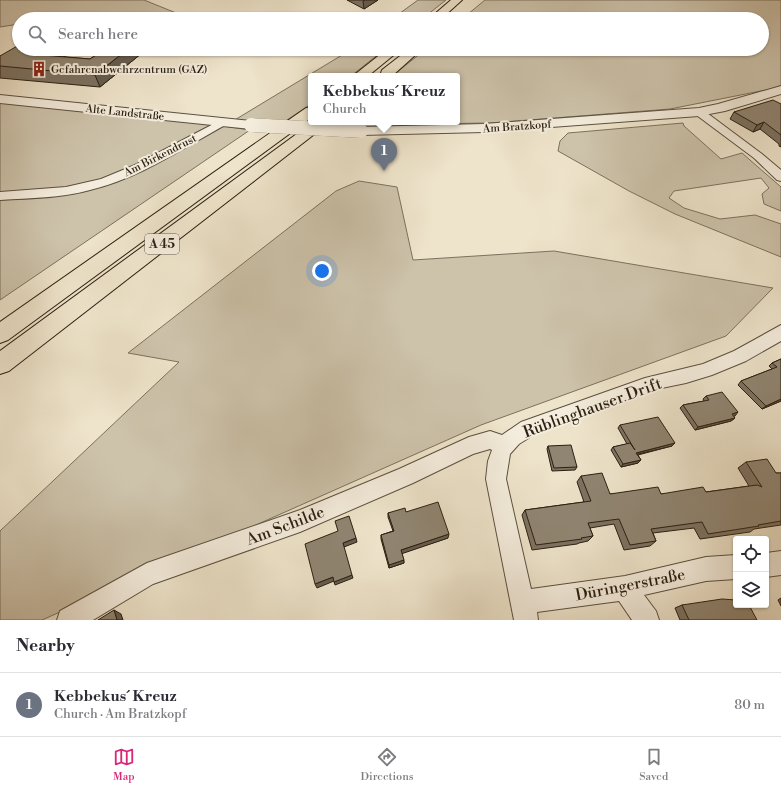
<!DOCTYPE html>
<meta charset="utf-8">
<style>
body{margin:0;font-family:"Libre Bodoni",serif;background:#f7f7f7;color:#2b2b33}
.controls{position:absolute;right:12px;bottom:12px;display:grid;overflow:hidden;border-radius:4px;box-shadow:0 1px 3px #0004}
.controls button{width:36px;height:36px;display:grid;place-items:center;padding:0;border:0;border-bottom:1px solid #e1e1e2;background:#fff;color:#2b2b33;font:20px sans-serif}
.you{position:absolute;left:322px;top:271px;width:14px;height:14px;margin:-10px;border:3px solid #fff;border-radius:50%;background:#1a73e8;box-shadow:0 0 0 6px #1a73e833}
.badge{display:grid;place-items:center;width:26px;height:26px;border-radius:50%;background:#db2777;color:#fff;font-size:13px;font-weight:700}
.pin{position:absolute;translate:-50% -33px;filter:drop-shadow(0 1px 2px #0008)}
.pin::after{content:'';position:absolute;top:21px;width:14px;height:12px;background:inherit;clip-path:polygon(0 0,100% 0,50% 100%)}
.popup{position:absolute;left:308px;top:73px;width:152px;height:52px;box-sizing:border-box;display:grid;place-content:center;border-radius:4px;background:#fff;filter:drop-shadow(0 1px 3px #0005);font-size:13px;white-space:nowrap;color:#7c7c81}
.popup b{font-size:15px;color:#2b2b33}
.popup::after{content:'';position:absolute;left:50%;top:100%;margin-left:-8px;border:8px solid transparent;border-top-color:#fff}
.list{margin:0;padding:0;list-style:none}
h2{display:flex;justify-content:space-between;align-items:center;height:52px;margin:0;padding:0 16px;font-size:17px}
h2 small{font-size:13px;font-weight:400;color:#7c7c81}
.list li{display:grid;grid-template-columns:26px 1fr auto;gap:12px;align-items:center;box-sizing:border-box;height:64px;padding:0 16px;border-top:1px solid #e1e1e2}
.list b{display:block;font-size:15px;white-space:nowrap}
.list p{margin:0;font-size:13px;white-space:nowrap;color:#7c7c81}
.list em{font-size:13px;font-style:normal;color:#7c7c81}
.icon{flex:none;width:22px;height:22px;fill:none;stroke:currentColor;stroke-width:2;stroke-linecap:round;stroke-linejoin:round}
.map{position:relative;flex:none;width:781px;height:620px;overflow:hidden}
.search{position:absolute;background:#fff;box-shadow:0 1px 3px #0004;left:12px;right:12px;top:12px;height:44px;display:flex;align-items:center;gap:10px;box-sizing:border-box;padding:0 14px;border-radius:22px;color:#7c7c81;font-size:15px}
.sheet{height:116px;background:#fff}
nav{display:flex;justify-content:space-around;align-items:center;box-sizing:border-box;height:56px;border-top:1px solid #e1e1e2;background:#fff;font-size:11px;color:#7c7c81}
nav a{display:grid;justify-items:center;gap:2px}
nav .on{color:#db2777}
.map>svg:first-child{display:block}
</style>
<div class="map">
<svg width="781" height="620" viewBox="0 0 781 620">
<rect width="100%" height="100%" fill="#eee4cb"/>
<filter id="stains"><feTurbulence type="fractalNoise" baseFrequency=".005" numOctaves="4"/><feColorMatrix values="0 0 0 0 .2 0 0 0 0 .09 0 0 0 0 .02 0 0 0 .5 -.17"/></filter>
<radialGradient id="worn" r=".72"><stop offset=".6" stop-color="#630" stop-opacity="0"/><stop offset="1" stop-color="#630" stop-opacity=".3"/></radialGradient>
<!-- green -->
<g fill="#cdc3ab" stroke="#7c715e">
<polygon points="0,0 144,0 191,19 84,19 56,17 43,19 19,19 19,24 0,27"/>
<polygon points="418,0 446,0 422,19 392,19"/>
<polygon points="485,0 781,0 781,87 670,109 490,123 332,125 336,122 457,122 457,76 392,76 426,49 762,49 762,19 462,19"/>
<polygon points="352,49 385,49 351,76 311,76 311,104 281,124 233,121"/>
<polygon points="0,102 215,124 128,171 88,185 0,197"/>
<polygon points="683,123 684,126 721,159 742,153 781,187 781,211 764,204 762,194 769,188 761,178 674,191 669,198 684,208 720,219 755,215 781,224 781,257 675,214 629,191 558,151 560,141 568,133"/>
<polygon points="223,126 250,130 0,300 0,200 40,198 87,188"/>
<polygon points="359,181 397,187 413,260 554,251 773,288 726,336 481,425 42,620 0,620 0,531 179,362 128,353 336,191"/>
</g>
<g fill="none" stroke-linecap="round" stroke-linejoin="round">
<defs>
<g id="minor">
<polygon points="699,109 703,110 762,154 781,170 781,181 777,180 754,158 695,114 694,112"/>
<path d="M223 119 228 122 227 124C183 148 140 178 90 190 61 198 30 198 0 200V192L66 187 101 179 135 165Z"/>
<polygon points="781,325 781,341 746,361 712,375 686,383 652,390 535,434 519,444 510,454 506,479 531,589 625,576 706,557 736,555 736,579 706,581 644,595 656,611 659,620 632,620 619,601 537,612 538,620 514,620 486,479 488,461 492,450 490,449 473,454 413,483 300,532 153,584 93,620 57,620 60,611 147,563 300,510 399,469 469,437 490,431 502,435 521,422 645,378 703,364 734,351"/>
<polygon points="781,551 781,575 766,577 766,553"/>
</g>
<g id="tertiary">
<polygon points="781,86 781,94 725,111 699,116 484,132 361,135 356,134 354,131 356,128 361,127 484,124 699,108 718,104"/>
<polygon points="0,95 251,121 256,122 258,125 256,128 251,129 0,103"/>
</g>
<g id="motorway">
<polygon points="451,0 462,0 441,19 429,19"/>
<polygon points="387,49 401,49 368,76 353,76"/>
<polygon points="409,49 422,49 392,76 382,76 381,73 382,70"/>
<polygon points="311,107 311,118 8,340 0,343 0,322 306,108"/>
<polygon points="313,122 330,122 9,371 0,374 0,351"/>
</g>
</defs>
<!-- minor casing -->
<use href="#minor" stroke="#5c5040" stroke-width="2"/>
<!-- tertiary casing -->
<use href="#tertiary" stroke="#5c5040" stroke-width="2"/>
<!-- motorway casing -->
<use href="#motorway" stroke="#2b1f11" stroke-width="2"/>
<!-- minor -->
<use href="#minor" fill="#f4eddd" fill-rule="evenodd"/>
<!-- tertiary -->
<use href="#tertiary" fill="#f4eddd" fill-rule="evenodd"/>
<!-- motorway -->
<use href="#motorway" fill="#eee4cb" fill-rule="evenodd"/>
<defs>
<polyline id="tertiary-bridge" points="251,125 361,131"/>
</defs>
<!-- tertiary-bridge casing -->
<use href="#tertiary-bridge" stroke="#5c5040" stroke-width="14" stroke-linecap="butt"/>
<!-- tertiary-bridge -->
<use href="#tertiary-bridge" stroke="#f4eddd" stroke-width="14"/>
</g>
<!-- wall -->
<g fill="#7c7262" stroke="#2b1f11">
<polygon points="347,0 378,0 364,9"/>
<polygon points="19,49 74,49 74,50 64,57 90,59 105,49 147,49 100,87 0,78 0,56"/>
<polygon points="781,104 781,147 779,146 779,144 760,129 753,132 730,119 734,112"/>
<polygon points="781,359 781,401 762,409 738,385 741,381 772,369 769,366 772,363"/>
<polygon points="706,396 735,416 733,416 735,418 731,421 695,430 680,408 683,405 704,401 703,399"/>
<polygon points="620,425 672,446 638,455 641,460 638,463 621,467 611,450 613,447 627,444 618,428"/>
<polygon points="548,446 577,467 575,470 552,471 547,449"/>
<polygon points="746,462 776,473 781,473 781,525 754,529 750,532 700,539 694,528 653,533 656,541 650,546 624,550 614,524 590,528 593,536 588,541 579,543 577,544 532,550 522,515 525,510 584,502 577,482 581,476 610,494 661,494 706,492 749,486 738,468"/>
<polygon points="406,512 448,538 402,553 404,563 389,568 381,539 381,535 393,531 388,517 388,513"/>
<polygon points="781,598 781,606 778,600"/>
<polygon points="682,605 757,620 680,620 675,608"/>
</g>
<!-- shaded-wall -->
<g fill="#655d50" stroke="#2b1f11">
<polygon points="365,0 378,0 364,9 363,1"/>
<polygon points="53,49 74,49 74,50 49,67 43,55"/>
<polygon points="128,49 147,49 100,87 95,75"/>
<polygon points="764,122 760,129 753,132 757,125"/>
<polygon points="781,399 781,401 762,409 766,406"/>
<polygon points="738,412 735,416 729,417 732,414"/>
<polygon points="735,418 731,421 695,430 698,427"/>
<polygon points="675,443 672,446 634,455 636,453"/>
<polygon points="641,460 638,463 621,467 623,464"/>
<polygon points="449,534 448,538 401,554 401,550"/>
<polygon points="356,538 357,542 344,547 343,543"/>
<polygon points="404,560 404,563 389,568 389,565"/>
<polygon points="352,575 353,578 335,585 334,582"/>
<polygon points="333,577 334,581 317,588 315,584"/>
<polygon points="114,610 121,614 123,620 117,620"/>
</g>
<!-- building -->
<g fill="#908572" stroke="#2b1f11">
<polygon points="19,45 19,49 53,49 43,55 90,59 105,49 128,49 95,75 0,66 0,56"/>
<polygon points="773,100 781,104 781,135 764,122 757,125 734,112"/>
<polygon points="781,359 781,399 766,406 741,381 777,367 772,363"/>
<polygon points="722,392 738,412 732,414 735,418 698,427 683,405 709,400 706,396"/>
<polygon points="658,417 675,443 636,453 641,460 623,464 613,447 630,443 635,450 620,425"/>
<polygon points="571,445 577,467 554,468 548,446"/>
<polygon points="767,459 776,473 781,473 781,521 758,525 759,526 708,534 702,522 651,529 656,541 630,545 619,519 588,523 593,536 581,538 582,539 536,545 525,510 591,501 581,476 602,473 610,494 658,487 661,494 703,487 706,492 757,485 762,487 746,462"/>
<polygon points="438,502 449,534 401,550 404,560 389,565 381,535 394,531 388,513 405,508 406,512"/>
<polygon points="349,516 356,538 343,543 352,575 334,582 333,577 315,584 305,544 338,531 335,521"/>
<polygon points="722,599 736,600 736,605 749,605 757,620 689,620 682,605"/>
<polygon points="114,610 117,620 98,620"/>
</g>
<!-- icons -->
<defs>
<symbol id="building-bare" viewBox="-9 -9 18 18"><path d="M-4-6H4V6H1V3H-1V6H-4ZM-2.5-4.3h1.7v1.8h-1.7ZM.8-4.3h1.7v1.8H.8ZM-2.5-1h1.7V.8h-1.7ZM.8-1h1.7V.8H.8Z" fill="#8f2418" stroke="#f4eddd" stroke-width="2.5" paint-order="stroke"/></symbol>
</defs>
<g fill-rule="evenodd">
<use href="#building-bare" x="28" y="58" width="22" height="22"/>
</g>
<g text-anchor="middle" stroke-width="4" stroke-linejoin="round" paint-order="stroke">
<!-- far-poi labels -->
<g font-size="11" fill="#2b1f11" stroke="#f4eddd" text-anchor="start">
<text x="51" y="73">Gefahrenabwehrzentrum (GAZ)</text>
</g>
<!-- far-street labels -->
<g font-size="11" fill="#2b1f11" stroke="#f4eddd">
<text transform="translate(125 112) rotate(6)" y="4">Alte Landstraße</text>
<text transform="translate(517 126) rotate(-4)" y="4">Am Bratzkopf</text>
<text transform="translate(160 155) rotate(-27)" y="4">Am Birkendrust</text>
</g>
<!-- shield labels -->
<rect fill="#f4eddd" stroke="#675d4e" stroke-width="1" x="145" y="234" width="34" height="20" rx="3"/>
<g font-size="12" font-weight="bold" fill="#2b1f11">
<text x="162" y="248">A 45</text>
</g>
<!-- near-street labels -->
<g font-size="16" fill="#2b1f11" stroke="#f4eddd">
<text transform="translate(592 407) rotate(-20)" y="6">Rüblinghauser Drift</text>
<text transform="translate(285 525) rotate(-21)" y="6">Am Schilde</text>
<text transform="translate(630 584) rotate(-11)" y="6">Düringerstraße</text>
</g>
</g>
<rect width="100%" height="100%" filter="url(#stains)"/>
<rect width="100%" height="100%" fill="url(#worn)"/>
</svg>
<div class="controls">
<button><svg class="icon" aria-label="locate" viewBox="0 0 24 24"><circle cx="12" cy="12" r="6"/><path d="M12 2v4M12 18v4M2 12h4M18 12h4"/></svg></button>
<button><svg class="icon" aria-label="layers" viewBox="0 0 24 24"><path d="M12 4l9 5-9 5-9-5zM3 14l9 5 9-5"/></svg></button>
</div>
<div class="you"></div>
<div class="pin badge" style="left:384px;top:171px;background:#6b7280">1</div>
<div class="popup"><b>Kebbekus´ Kreuz</b>Church</div>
<div class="search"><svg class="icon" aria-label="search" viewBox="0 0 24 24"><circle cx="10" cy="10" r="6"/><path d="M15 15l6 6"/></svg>Search here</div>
</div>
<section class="sheet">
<h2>Nearby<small></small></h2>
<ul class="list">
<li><span class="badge" style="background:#6b7280">1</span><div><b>Kebbekus´ Kreuz</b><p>Church · Am Bratzkopf</p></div><em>80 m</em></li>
</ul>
</section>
<nav>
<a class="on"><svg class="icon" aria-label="map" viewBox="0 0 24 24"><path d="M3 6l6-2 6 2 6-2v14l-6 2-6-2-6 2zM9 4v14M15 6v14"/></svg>Map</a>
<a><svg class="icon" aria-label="directions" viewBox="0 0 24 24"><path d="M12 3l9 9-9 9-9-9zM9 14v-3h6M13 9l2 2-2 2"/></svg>Directions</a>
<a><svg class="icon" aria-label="saved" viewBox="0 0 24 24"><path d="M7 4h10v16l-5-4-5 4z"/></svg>Saved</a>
</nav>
